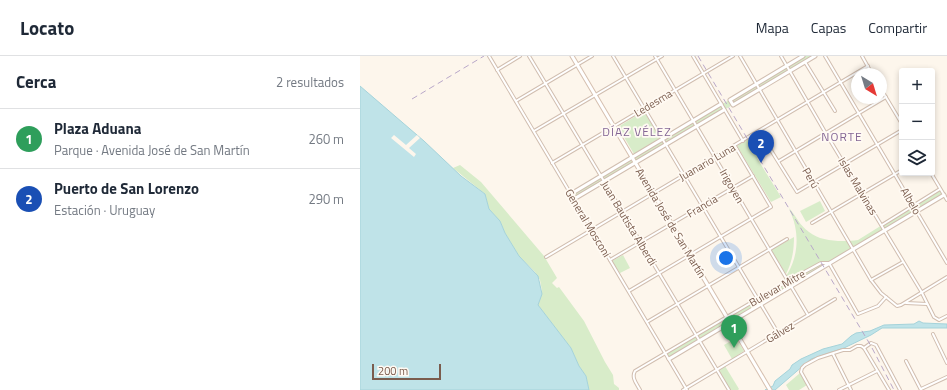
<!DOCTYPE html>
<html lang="es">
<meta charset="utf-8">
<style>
body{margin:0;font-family:"Titillium Web",sans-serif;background:#f2f2f3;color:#1f2937}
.controls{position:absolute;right:12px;top:12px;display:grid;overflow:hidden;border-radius:4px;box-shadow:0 2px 6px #0003}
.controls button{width:36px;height:36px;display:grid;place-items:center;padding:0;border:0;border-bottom:1px solid #e0e1e3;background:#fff;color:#1f2937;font:20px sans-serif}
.compass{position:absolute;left:491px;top:12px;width:36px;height:36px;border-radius:50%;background:#fff;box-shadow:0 2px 6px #0003;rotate:142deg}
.scale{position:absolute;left:12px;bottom:10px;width:69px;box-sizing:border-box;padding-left:4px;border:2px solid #7a5c4d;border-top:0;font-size:11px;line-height:14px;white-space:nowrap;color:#7a5c4d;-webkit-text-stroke:3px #fffaf3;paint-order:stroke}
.you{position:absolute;left:366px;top:202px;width:14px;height:14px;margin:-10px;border:3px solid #fff;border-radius:50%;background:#1a73e8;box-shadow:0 0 0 6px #1a73e833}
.badge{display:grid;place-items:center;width:26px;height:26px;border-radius:50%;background:#e76f51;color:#fff;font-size:13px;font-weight:700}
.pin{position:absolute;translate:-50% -33px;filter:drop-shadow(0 1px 2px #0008)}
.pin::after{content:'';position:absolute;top:21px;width:14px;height:12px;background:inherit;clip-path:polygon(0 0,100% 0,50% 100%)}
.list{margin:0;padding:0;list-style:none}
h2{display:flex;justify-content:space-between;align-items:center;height:52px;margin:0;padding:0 16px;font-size:17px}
h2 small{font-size:13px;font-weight:400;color:#747a83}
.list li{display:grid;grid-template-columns:26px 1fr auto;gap:12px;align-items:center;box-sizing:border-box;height:60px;padding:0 16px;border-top:1px solid #e0e1e3}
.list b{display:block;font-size:15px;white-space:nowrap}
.list p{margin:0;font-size:13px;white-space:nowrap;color:#747a83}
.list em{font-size:13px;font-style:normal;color:#747a83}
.icon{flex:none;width:22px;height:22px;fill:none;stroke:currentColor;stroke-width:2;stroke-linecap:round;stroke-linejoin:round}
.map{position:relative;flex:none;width:587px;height:334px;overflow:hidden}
header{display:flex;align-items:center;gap:24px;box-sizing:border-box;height:56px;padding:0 20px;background:#fff;border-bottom:1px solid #e0e1e3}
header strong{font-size:19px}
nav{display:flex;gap:22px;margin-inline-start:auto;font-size:14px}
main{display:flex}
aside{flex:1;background:#fff}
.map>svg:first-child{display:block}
</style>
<header>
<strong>Locato</strong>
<nav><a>Mapa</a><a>Capas</a><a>Compartir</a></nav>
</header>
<main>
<aside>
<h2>Cerca<small>2 resultados</small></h2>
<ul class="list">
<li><span class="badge" style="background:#2e9e5b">1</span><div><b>Plaza Aduana</b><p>Parque · Avenida José de San Martín</p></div><em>260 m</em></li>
<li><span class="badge" style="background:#1a4fb4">2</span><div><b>Puerto de San Lorenzo</b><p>Estación · Uruguay</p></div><em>290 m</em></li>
</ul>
</aside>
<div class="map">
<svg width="587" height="334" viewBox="0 0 587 334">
<rect width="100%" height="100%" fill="#fdf6ec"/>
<!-- green -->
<g fill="#d8ecc9">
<polygon points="443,0 455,0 214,143 211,138"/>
<polygon points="284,55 300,82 274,98 258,71"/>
<polygon points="398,77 409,94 397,102 421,141 411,146 377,90"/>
<polygon points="100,109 121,126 184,200 197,222 192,227 197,232 199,231 224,265 245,306 253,319 254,328 259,332 259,334 229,334 226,320 219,310 211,292 178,249 182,235 180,224 175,216 159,200 145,177 140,165 129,153 125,138 93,112"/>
<path d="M580 133 584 139 309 303 306 297 416 232C433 216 440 193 435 170 434 164 431 158 429 152 436 160 440 170 449 176 461 186 483 186 498 184Z"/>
<polygon points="460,145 465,155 446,166 440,155"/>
<path d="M434 181C434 195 432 206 426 218L411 194Z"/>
<polygon points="263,199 270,212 260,217 252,205"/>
<polygon points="376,282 384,295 372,303 364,289"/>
<polygon points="365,310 379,333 378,334 370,334 358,315"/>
<polygon points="440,317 447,329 439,334 429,334 426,329"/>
</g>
<!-- water -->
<g fill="#bfe3e8" stroke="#a5d3da">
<polygon points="0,30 64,85 101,120 125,138 129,153 140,165 145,177 159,200 178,220 182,238 178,249 211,292 219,310 226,320 229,334 0,334"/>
<polygon points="559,265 563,267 587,268 587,272 522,272 511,279 484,292 451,303 415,334 405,334 413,330 415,325 430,313 432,309 441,303 463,293 482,288 491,280 496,277 510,275 524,269 554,268"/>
</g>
<!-- pier -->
<polygon fill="#fdf6ec" points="34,79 46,89 57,79 60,82 49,92 56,98 54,101 31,82"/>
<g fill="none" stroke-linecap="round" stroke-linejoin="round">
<defs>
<g id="minor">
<polyline points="129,0 327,334"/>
<polyline points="169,0 369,334"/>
<polyline points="253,0 418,277"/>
<polyline points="295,0 448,259"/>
<polyline points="333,0 383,85"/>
<polyline points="380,0 511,224 521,237 526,241"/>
<polyline points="421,0 465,76 561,235 574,261 579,264 587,260"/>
<polyline points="465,0 587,207"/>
<polyline points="502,0 512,18"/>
<polyline points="445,6 475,55"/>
<polyline points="137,14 160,0"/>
<polyline points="521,33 542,68"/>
<polyline points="156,45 232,0"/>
<polyline points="174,75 302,0"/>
<polyline points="399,75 437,136 542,74"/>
<polyline points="419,105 526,41"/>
<polyline points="192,107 373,0"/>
<polyline points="571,117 587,144"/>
<polyline points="452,167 542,114"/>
<polyline points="522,169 580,133"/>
<polyline points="186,201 508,10"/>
<polyline points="250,204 393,120"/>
<polyline points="511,224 543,206"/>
<polyline points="269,235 411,151 375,90"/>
<polyline points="546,247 567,248"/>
<polyline points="287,266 427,183"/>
<polyline points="573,278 587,307"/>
<polyline points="504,292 511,287 516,289 540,334"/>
<polyline points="473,298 491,334"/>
<polyline points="546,305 561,334"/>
<polyline points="561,333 587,321"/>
<path d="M280 334C277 328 271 322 275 315L428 225 461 207H469L498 258 518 250 526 241 537 250 541 249 587 221"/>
<polyline points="323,334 475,243"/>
<polyline points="451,334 441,316 442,312 445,309 458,302 483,294 490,294 497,290 501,290 504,292 529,334"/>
<polyline points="479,334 517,315"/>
</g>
<g id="tertiary">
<polyline points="443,0 370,44 373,49 455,0"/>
<polyline points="211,138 361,48"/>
<polyline points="214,143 364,54"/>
<polyline points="309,303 584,139"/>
</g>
<polyline id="secondary" points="212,0 410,334"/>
</defs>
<!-- minor casing -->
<use href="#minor" stroke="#d1beb0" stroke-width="4"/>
<!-- tertiary casing -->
<use href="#tertiary" stroke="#d1beb0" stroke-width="5"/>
<!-- secondary casing -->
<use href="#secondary" stroke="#d6c0b0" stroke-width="5"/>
<!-- minor -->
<use href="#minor" stroke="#fff" stroke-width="2"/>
<!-- tertiary -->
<use href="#tertiary" stroke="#fff" stroke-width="3"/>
<!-- secondary -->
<use href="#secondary" stroke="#fff" stroke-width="3"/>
<!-- rail -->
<g stroke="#b9a8c9" stroke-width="1" stroke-dasharray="6 4" stroke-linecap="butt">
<polyline points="338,0 511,290 534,334"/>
<polyline points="52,43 124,0"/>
</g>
</g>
<g text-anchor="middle" stroke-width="3.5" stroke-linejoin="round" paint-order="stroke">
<!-- street labels -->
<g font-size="11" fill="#7a5c4d" stroke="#fffaf3">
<text transform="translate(293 47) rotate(-31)" y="4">Ledesma</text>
<text transform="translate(347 106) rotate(-30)" y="4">Juanario Luna</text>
<text transform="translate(451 122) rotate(60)" y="4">Perú</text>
<text transform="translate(372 130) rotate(60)" y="4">Irigoyen</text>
<text transform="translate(498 130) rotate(59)" y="4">Islas Malvinas</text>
<text transform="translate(551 145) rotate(60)" y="4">Albelo</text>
<text transform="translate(342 150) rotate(-31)" y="4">Francia</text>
<text transform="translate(228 167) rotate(59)" y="4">General Mosconi</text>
<text transform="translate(269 167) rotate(59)" y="4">Juan Bautista Alberdi</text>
<text transform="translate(311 167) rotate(59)" y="4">Avenida José de San Martín</text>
<text transform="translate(417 232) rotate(-30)" y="4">Bulevar Mitre</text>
<text transform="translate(420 276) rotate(-31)" y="4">Gálvez</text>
</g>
<!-- neighbourhood labels -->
<g font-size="12" letter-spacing="1" fill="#846695" stroke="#fffaf3">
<text x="277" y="80">DÍAZ VÉLEZ</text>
<text x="482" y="85">NORTE</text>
</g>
</g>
</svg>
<div class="controls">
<button>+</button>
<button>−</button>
<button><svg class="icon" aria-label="layers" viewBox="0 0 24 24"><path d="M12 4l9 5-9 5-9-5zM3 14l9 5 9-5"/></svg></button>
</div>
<svg class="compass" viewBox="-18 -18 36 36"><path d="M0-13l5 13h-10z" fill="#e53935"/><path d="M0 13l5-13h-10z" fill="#747a83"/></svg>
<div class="scale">200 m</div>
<div class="you"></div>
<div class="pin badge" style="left:374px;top:292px;background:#2e9e5b">1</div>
<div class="pin badge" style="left:401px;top:107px;background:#1a4fb4">2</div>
</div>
</main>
